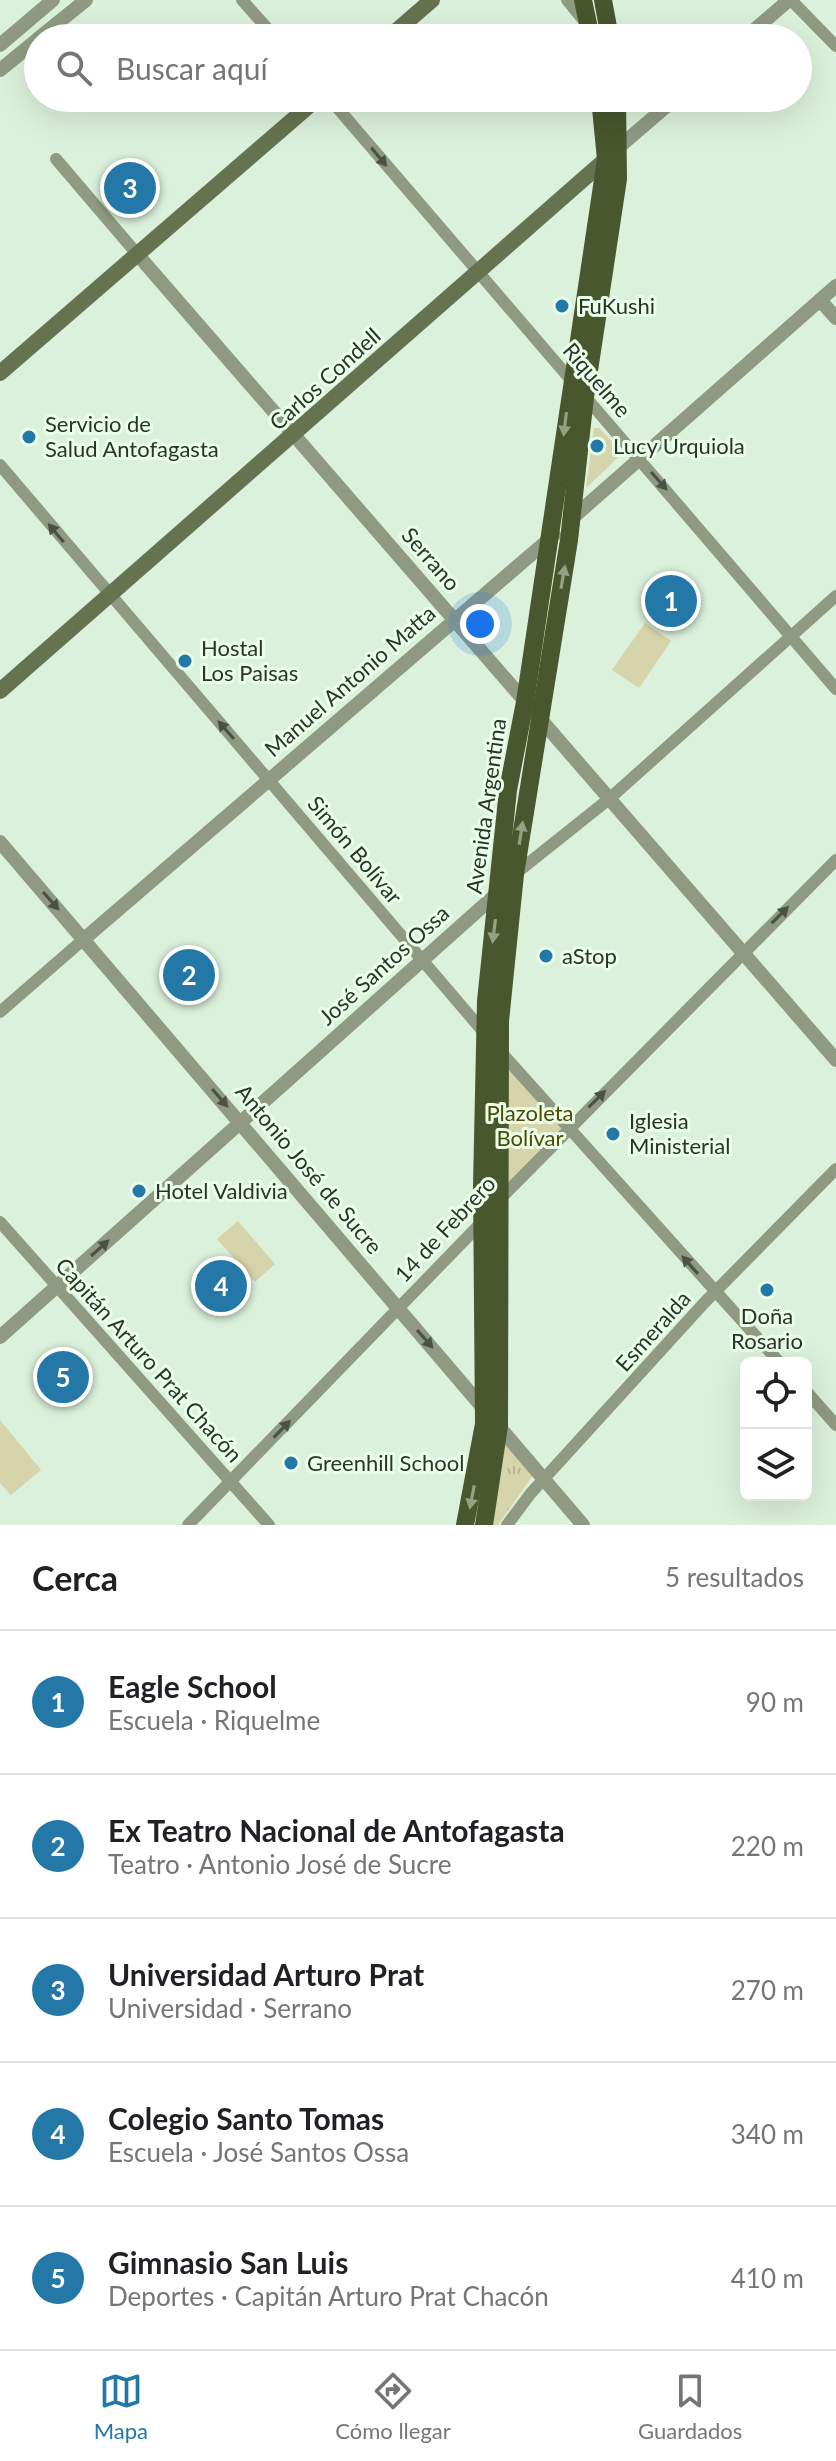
<!DOCTYPE html>
<html lang="es">
<meta charset="utf-8">
<style>
body{margin:0;font-family:Lato,sans-serif;background:#f2f2f2;color:#202124}
.controls{position:absolute;right:24px;bottom:24px;display:grid;overflow:hidden;border-radius:12px;box-shadow:0 8px 32px #0002}
.controls button{width:72px;height:72px;display:grid;place-items:center;padding:0;border:0;border-bottom:2px solid #e0e0e0;background:#fff;color:#202124;font:40px sans-serif}
.you{position:absolute;left:480px;top:624px;width:28px;height:28px;margin:-20px;border:6px solid #fff;border-radius:50%;background:#1a73e8;box-shadow:0 0 0 12px #1a73e833}
.badge{display:grid;place-items:center;width:52px;height:52px;border-radius:50%;background:#2378a8;color:#fff;font-size:26px;font-weight:700}
.pin{position:absolute;translate:-50% -50%;border:4px solid #fff;box-shadow:0 2px 8px #0006}
.list{margin:0;padding:0;list-style:none}
h2{display:flex;justify-content:space-between;align-items:center;height:104px;margin:0;padding:0 32px;font-size:34px}
h2 small{font-size:26px;font-weight:400;color:#757577}
.list li{display:grid;grid-template-columns:52px 1fr auto;gap:24px;align-items:center;box-sizing:border-box;height:144px;padding:0 32px;border-top:2px solid #e0e0e0}
.list b{display:block;font-size:30px;white-space:nowrap}
.list p{margin:0;font-size:26px;white-space:nowrap;color:#757577}
.list em{font-size:26px;font-style:normal;color:#757577}
.icon{flex:none;width:44px;height:44px;fill:none;stroke:currentColor;stroke-width:2;stroke-linecap:round;stroke-linejoin:round}
.map{position:relative;flex:none;width:836px;height:1525px;overflow:hidden}
.search{position:absolute;background:#fff;box-shadow:0 8px 32px #0002;left:24px;right:24px;top:24px;height:88px;display:flex;align-items:center;gap:20px;box-sizing:border-box;padding:0 28px;border-radius:44px;color:#757577;font-size:30px}
.sheet{height:824px;background:#fff}
nav{display:flex;justify-content:space-around;align-items:center;box-sizing:border-box;height:112px;border-top:2px solid #e0e0e0;background:#fff;font-size:22px;color:#757577}
nav a{display:grid;justify-items:center;gap:4px}
nav .on{color:#2378a8}
.map>svg:first-child{display:block}
</style>
<div class="map">
<svg width="836" height="1525" viewBox="0 0 836 1525">
<defs>
<pattern id="grass-tufts" width="24" height="20" patternUnits="userSpaceOnUse" patternTransform="scale(2)"><rect width="24" height="20" fill="#d5d4aa"/><path d="M3 7l-1-3M5 7V3M7 7l1-3M15 17l-1-3M17 17v-4M19 17l1-3" fill="none" stroke="#b7b692"/></pattern>
</defs>
<rect width="100%" height="100%" fill="#dcf1dc"/>
<!-- grass -->
<polygon fill="url(#grass-tufts)" points="503,1442 533,1475 498,1525 493,1525"/>
<!-- park -->
<g fill="#d5d4aa">
<polygon points="594,428 599,428 623,453 586,488"/>
<polygon points="645,623 671,641 639,688 612,670"/>
<polygon points="499,1051 567,1129 498,1201"/>
<polygon points="238,1221 275,1264 255,1282 217,1239"/>
<polygon points="0,1420 41,1470 11,1495 0,1483"/>
</g>
<g fill="none" stroke-linecap="round" stroke-linejoin="round">
<!-- minor -->
<g stroke="#909a82" stroke-width="12">
<polyline points="242,0 276,38"/>
<polyline points="567,0 585,22"/>
<polyline points="791,0 836,46"/>
<polyline points="329,98 836,689"/>
<polyline points="56,159 137,254"/>
<polyline points="0,465 487,1036"/>
<polyline points="515,874 609,799 836,596"/>
<polyline points="0,1012 84,939"/>
<polyline points="499,1050 780,1363"/>
<polyline points="497,1202 836,860"/>
<polyline points="0,1222 269,1525"/>
<polyline points="806,1391 836,1425"/>
<polyline points="188,1525 484,1220"/>
<polyline points="507,1525 531,1493 705,1302 836,1169"/>
</g>
<!-- tertiary -->
<g stroke="#909a82" stroke-width="14">
<polyline points="39,38 86,0"/>
<polyline points="745,38 789,0"/>
<polyline points="0,45 53,0"/>
<polyline points="0,70 38,39"/>
<polyline points="619,147 676,98"/>
<polyline points="137,254 836,1060"/>
<polyline points="820,300 836,318"/>
<polyline points="569,521 836,286"/>
<polyline points="0,842 583,1525"/>
<polyline points="84,939 554,535"/>
<polyline points="0,1337 501,890"/>
</g>
<!-- secondary -->
<g stroke="#667350" stroke-width="16">
<polyline points="388,38 432,0"/>
<polyline points="0,373 318,98"/>
<polyline points="0,691 612,154"/>
</g>
<!-- primary -->
<g stroke="#48572d" stroke-width="18">
<polyline points="583,0 591,38"/>
<polyline points="603,0 610,38"/>
<polyline points="465,1525 484,1424 482,1186 486,1001 508,790 525,702 601,193 606,159 600,98"/>
<polyline points="484,1525 499,1426 500,1021 515,874 569,540 585,397 618,179 617,98"/>
</g>
</g>
<!-- one-way arrows -->
<defs><path id="oneway-solid" d="M-6-.8H1V-3.2L6.5 0L1 3.2V.8H-6Z" transform="scale(2)"/></defs>
<g fill="#4a5245">
<use href="#oneway-solid" transform="translate(379 157) rotate(50)"/>
<use href="#oneway-solid" transform="translate(659 481) rotate(49)"/>
<use href="#oneway-solid" transform="translate(56 533) rotate(-130)"/>
<use href="#oneway-solid" transform="translate(226 730) rotate(-131)"/>
<use href="#oneway-solid" transform="translate(51 901) rotate(49)"/>
<use href="#oneway-solid" transform="translate(780 915) rotate(-45)"/>
<use href="#oneway-solid" transform="translate(220 1098) rotate(49)"/>
<use href="#oneway-solid" transform="translate(597 1099) rotate(-45)"/>
<use href="#oneway-solid" transform="translate(100 1248) rotate(-42)"/>
<use href="#oneway-solid" transform="translate(690 1265) rotate(-132)"/>
<use href="#oneway-solid" transform="translate(425 1339) rotate(49)"/>
<use href="#oneway-solid" transform="translate(282 1429) rotate(-46)"/>
</g>
<g fill="#91a382">
<use href="#oneway-solid" transform="translate(565 424) rotate(97)"/>
<use href="#oneway-solid" transform="translate(563 577) rotate(-80)"/>
<use href="#oneway-solid" transform="translate(521 833) rotate(-81)"/>
<use href="#oneway-solid" transform="translate(494 931) rotate(97)"/>
<use href="#oneway-solid" transform="translate(472 1497) rotate(101)"/>
</g>
<!-- markers -->
<g fill="#2378a8" stroke="#eaffe9" stroke-width="3">
<circle cx="562" cy="306" r="8"/>
<circle cx="29" cy="437" r="8"/>
<circle cx="597" cy="446" r="8"/>
<circle cx="185" cy="661" r="8"/>
<circle cx="546" cy="956" r="8"/>
<circle cx="613" cy="1134" r="8"/>
<circle cx="139" cy="1191" r="8"/>
<circle cx="767" cy="1290" r="8"/>
<circle cx="291" cy="1463" r="8"/>
</g>
<g text-anchor="middle" stroke-width="6" stroke-linejoin="round" paint-order="stroke">
<!-- poi labels -->
<g font-size="22" fill="#2c332b" stroke="#eaffe9" text-anchor="start">
<text x="578" y="314">FuKushi</text>
<text x="45" y="432">Servicio de<tspan x="45" dy="25">Salud Antofagasta</tspan></text>
<text x="613" y="454">Lucy Urquiola</text>
<text x="201" y="656">Hostal<tspan x="201" dy="25">Los Paisas</tspan></text>
<text x="562" y="964">aStop</text>
<text x="629" y="1129">Iglesia<tspan x="629" dy="25">Ministerial</tspan></text>
<text x="155" y="1199">Hotel Valdivia</text>
<text x="767" y="1324" text-anchor="middle">Doña<tspan x="767" dy="25">Rosario</tspan></text>
<text x="307" y="1471">Greenhill School</text>
</g>
<!-- street labels -->
<g font-size="22" fill="#2c332b" stroke="#eaffe9">
<text transform="translate(325 379) rotate(-42)" y="8">Carlos Condell</text>
<text transform="translate(597 380) rotate(49)" y="8">Riquelme</text>
<text transform="translate(431 559) rotate(49)" y="8">Serrano</text>
<text transform="translate(350 681) rotate(-41)" y="8">Manuel Antonio Matta</text>
<text transform="translate(486 806) rotate(-82)" y="8">Avenida Argentina</text>
<text transform="translate(355 850) rotate(50)" y="8">Simón Bolívar</text>
<text transform="translate(384 965) rotate(-42)" y="8">José Santos Ossa</text>
<text transform="translate(309 1169) rotate(50)" y="8">Antonio José de Sucre</text>
<text transform="translate(445 1229) rotate(-47)" y="8">14 de Febrero</text>
<text transform="translate(653 1331) rotate(-48)" y="8">Esmeralda</text>
<text transform="translate(149 1360) rotate(48)" y="8">Capitán Arturo Prat Chacón</text>
</g>
<!-- park labels -->
<g font-size="22" fill="#4e4a00" stroke="#eaffe9">
<text x="530" y="1121">Plazoleta<tspan x="530" dy="25">Bolívar</tspan></text>
</g>
</g>
</svg>
<div class="controls">
<button><svg class="icon" aria-label="locate" viewBox="0 0 24 24"><circle cx="12" cy="12" r="6"/><path d="M12 2v4M12 18v4M2 12h4M18 12h4"/></svg></button>
<button><svg class="icon" aria-label="layers" viewBox="0 0 24 24"><path d="M12 4l9 5-9 5-9-5zM3 14l9 5 9-5"/></svg></button>
</div>
<div class="you"></div>
<div class="pin badge" style="left:671px;top:601px">1</div>
<div class="pin badge" style="left:189px;top:975px">2</div>
<div class="pin badge" style="left:130px;top:188px">3</div>
<div class="pin badge" style="left:221px;top:1286px">4</div>
<div class="pin badge" style="left:63px;top:1377px">5</div>
<div class="search"><svg class="icon" aria-label="search" viewBox="0 0 24 24"><circle cx="10" cy="10" r="6"/><path d="M15 15l6 6"/></svg>Buscar aquí</div>
</div>
<section class="sheet">
<h2>Cerca<small>5 resultados</small></h2>
<ul class="list">
<li><span class="badge">1</span><div><b>Eagle School</b><p>Escuela · Riquelme</p></div><em>90 m</em></li>
<li><span class="badge">2</span><div><b>Ex Teatro Nacional de Antofagasta</b><p>Teatro · Antonio José de Sucre</p></div><em>220 m</em></li>
<li><span class="badge">3</span><div><b>Universidad Arturo Prat</b><p>Universidad · Serrano</p></div><em>270 m</em></li>
<li><span class="badge">4</span><div><b>Colegio Santo Tomas</b><p>Escuela · José Santos Ossa</p></div><em>340 m</em></li>
<li><span class="badge">5</span><div><b>Gimnasio San Luis</b><p>Deportes · Capitán Arturo Prat Chacón</p></div><em>410 m</em></li>
</ul>
</section>
<nav>
<a class="on"><svg class="icon" aria-label="map" viewBox="0 0 24 24"><path d="M3 6l6-2 6 2 6-2v14l-6 2-6-2-6 2zM9 4v14M15 6v14"/></svg>Mapa</a>
<a><svg class="icon" aria-label="directions" viewBox="0 0 24 24"><path d="M12 3l9 9-9 9-9-9zM9 14v-3h6M13 9l2 2-2 2"/></svg>Cómo llegar</a>
<a><svg class="icon" aria-label="saved" viewBox="0 0 24 24"><path d="M7 4h10v16l-5-4-5 4z"/></svg>Guardados</a>
</nav>
